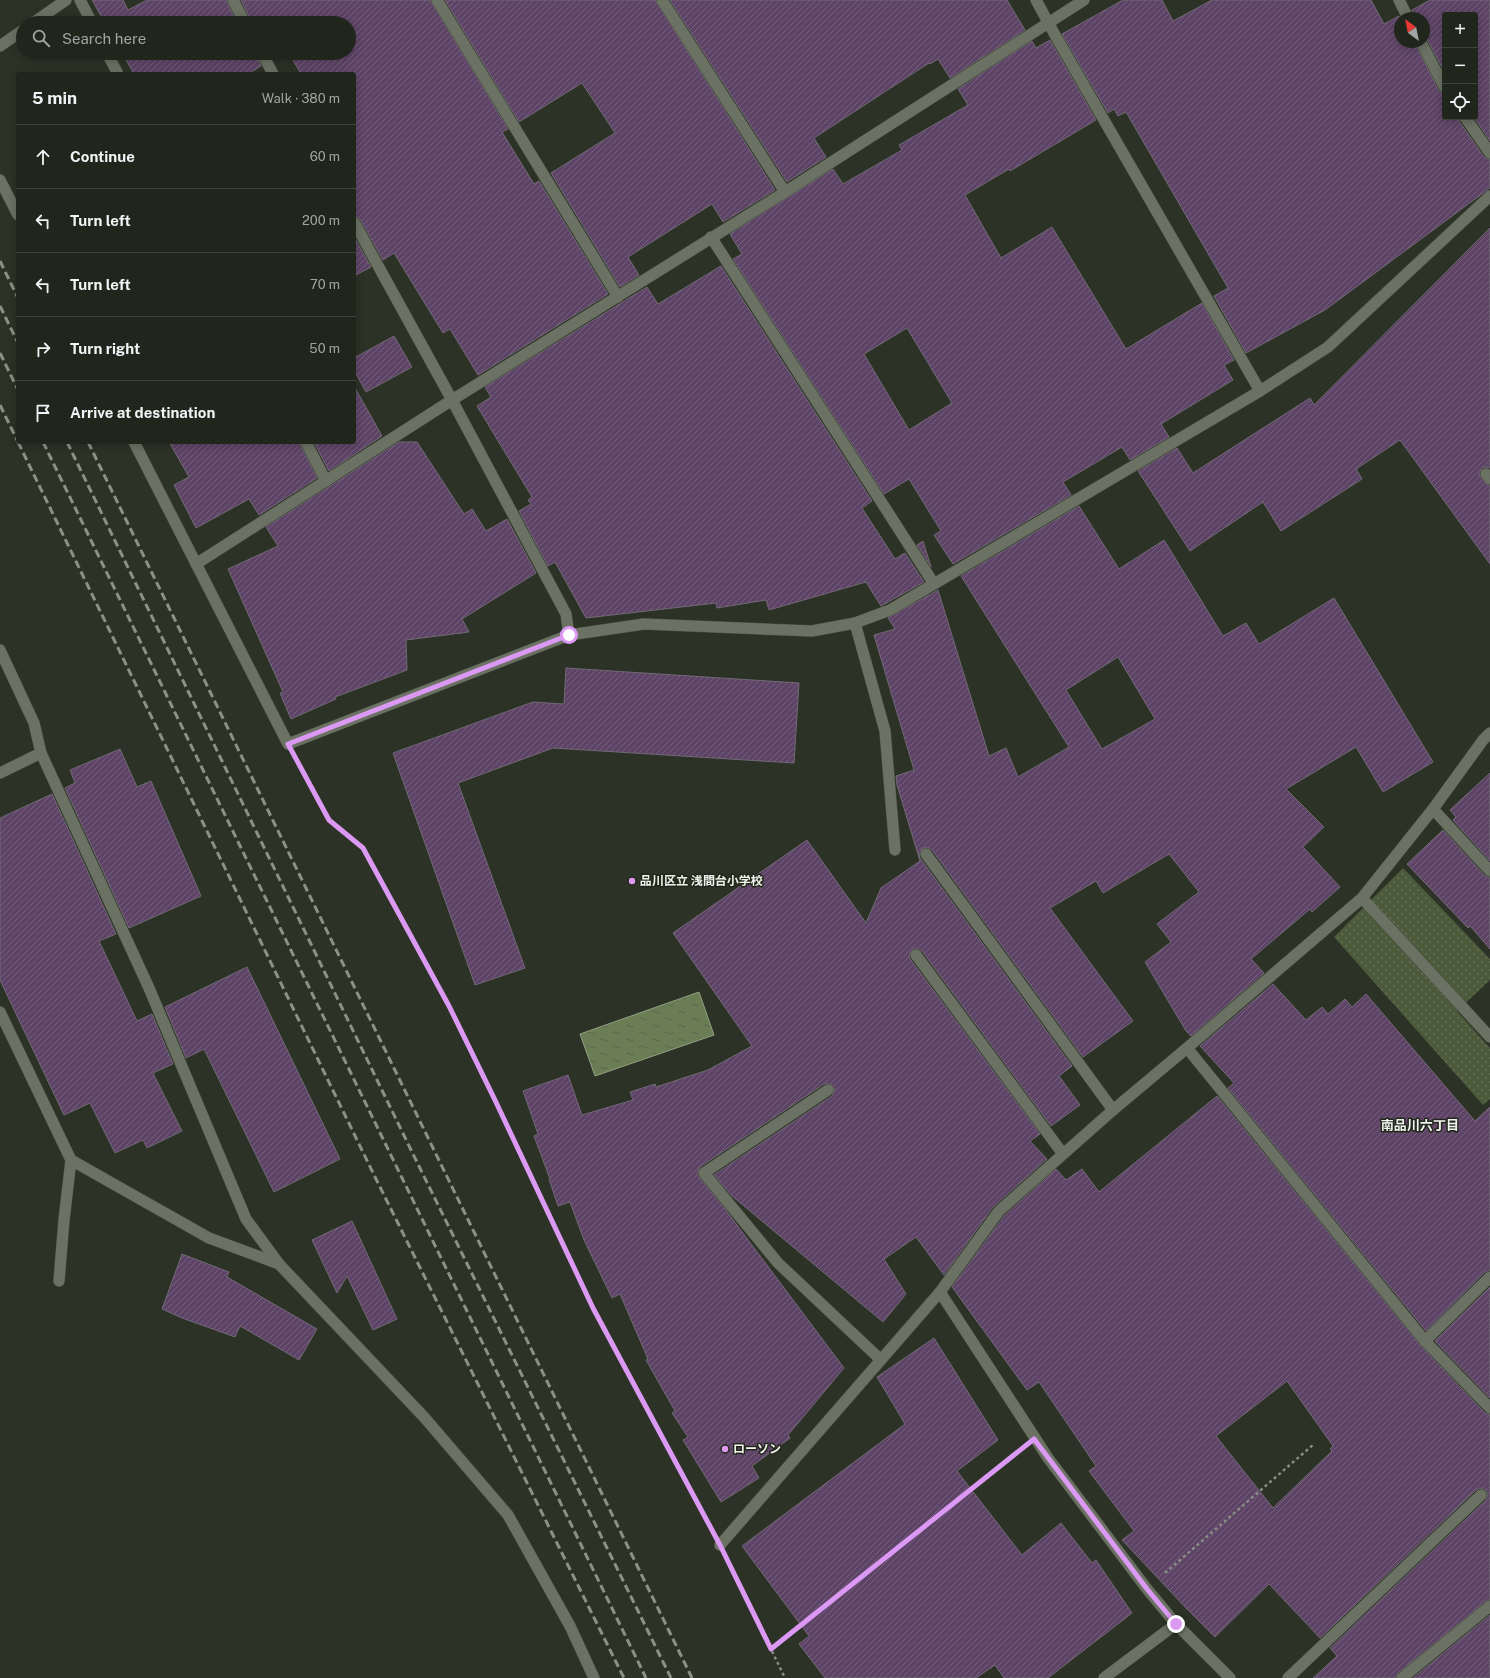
<!DOCTYPE html>
<meta charset="utf-8">
<style>
body{margin:0;font-family:"Public Sans","Noto Sans JP",sans-serif;background:#292e25;color:#f1f3f6}
.controls{position:absolute;right:12px;top:12px;display:grid;overflow:hidden;border-radius:4px;box-shadow:0 2px 10px #0003}
.controls button{width:36px;height:36px;display:grid;place-items:center;padding:0;border:0;border-bottom:1px solid #3e433b;background:#21261c;color:#f1f3f6;font:20px sans-serif}
.compass{position:absolute;left:1394px;top:12px;width:36px;height:36px;border-radius:50%;background:#21261c;box-shadow:0 2px 10px #0003;rotate:328deg}
.stop{position:absolute;width:12px;height:12px;margin:-9px;border:3px solid #dc99f4;border-radius:50%;background:#fff}
.stop.end{background:#dc99f4;border-color:#fff;box-shadow:0 1px 4px #0008}
.list{margin:0;padding:0;list-style:none}
h2{display:flex;justify-content:space-between;align-items:center;height:52px;margin:0;padding:0 16px;font-size:17px}
h2 small{font-size:13px;font-weight:400;color:#a2a5a3}
.list li{display:grid;grid-template-columns:26px 1fr auto;gap:12px;align-items:center;box-sizing:border-box;height:64px;padding:0 16px;border-top:1px solid #3e433b}
.list b{display:block;font-size:15px;white-space:nowrap}
.list em{font-size:13px;font-style:normal;color:#a2a5a3}
.icon{flex:none;width:22px;height:22px;fill:none;stroke:currentColor;stroke-width:2;stroke-linecap:round;stroke-linejoin:round}
.map{position:relative;flex:none;width:1490px;height:1678px;overflow:hidden}
.search{position:absolute;background:#21261c;box-shadow:0 2px 10px #0003;left:16px;top:16px;width:340px;height:44px;display:flex;align-items:center;gap:10px;box-sizing:border-box;padding:0 14px;border-radius:22px;color:#a2a5a3;font-size:15px}
.panel{position:absolute;background:#21261c;box-shadow:0 2px 10px #0003;left:16px;top:72px;width:340px;height:372px;border-radius:4px}
.map>svg:first-child{display:block}
</style>
<div class="map">
<svg width="1490" height="1678" viewBox="0 0 1490 1678">
<defs>
<pattern id="green-dots" width="8" height="8" patternUnits="userSpaceOnUse"><rect width="8" height="8" fill="#4c5a3c"/><path d="M2 2h.1M6 6h.1" fill="none" stroke="#667258" stroke-width="1.8" stroke-linecap="round"/></pattern>
<pattern id="water-ripples" width="26" height="14" patternUnits="userSpaceOnUse"><rect width="26" height="14" fill="#6a7d55"/><path d="M2 4q2-2 4 0t4 0M15 11q2-2 4 0t4 0" fill="none" stroke="#5b664e"/></pattern>
<pattern id="building-hatch" width="6" height="6" patternUnits="userSpaceOnUse"><rect width="6" height="6" fill="#5d4366"/><path d="M-1 1l2-2M0 6l6-6M5 7l2-2" fill="none" stroke="#755f7c"/></pattern>
</defs>
<rect width="100%" height="100%" fill="#2c3226"/>
<!-- green -->
<polygon fill="url(#green-dots)" points="1403,868 1490,959 1490,980 1457,1011 1490,1048 1490,1099 1483,1105 1334,937"/>
<!-- water -->
<polygon fill="url(#water-ripples)" stroke="#92a082" points="699,992 714,1035 595,1076 580,1034"/>
<!-- building -->
<g fill="url(#building-hatch)" stroke="#726976" fill-rule="evenodd">
<polygon points="92,0 123,0 128,10 147,0 226,0 237,23 105,23"/>
<polygon points="241,0 430,0 508,129 502,132 534,184 539,181 608,294 478,375 450,329 443,333 394,253 383,260 360,219 354,215 354,74 301,74 289,53 349,53 349,23 252,23"/>
<polygon points="445,0 655,0 775,190 723,222 712,204 628,257 639,275 620,287 551,173 615,133 582,83 519,122"/>
<polygon points="670,0 1007,0 1025,30 950,78 938,59 930,64 929,63 814,138 826,157 787,182"/>
<polygon points="1123,0 1162,0 1173,21 1212,0 1371,0 1384,24 1399,16 1400,42 1414,42 1439,91 1445,95 1445,117 1458,117 1459,121 1484,157 1490,160 1490,188 1325,310 1246,353 1214,296 1228,288 1126,112 1118,116 1114,109 1108,113 1062,34"/>
<polygon points="1430,0 1490,0 1490,141 1474,117 1475,117 1475,15 1445,15 1445,73 1427,39 1424,36 1424,18 1415,18 1412,10"/>
<path d="M1050 40 1096 120 1010 171 1009 169 965 195 1001 258 1052 227 1126 349 1202 303 1234 360 1224 365 1233 380 1161 424 1169 437 1130 460 1122 447 1063 482 1071 495 953 564 934 535 941 531 909 479 884 494 733 259 742 254 730 234 833 169 843 184 902 150 899 145 968 105 958 89 1032 41 1036 48ZM907 328 952 403 909 430 864 354Z"/>
<polygon points="122,53 255,53 261,66 248,74 134,74"/>
<polygon points="270,53 285,53 273,60"/>
<polygon points="1490,228 1490,468 1485,467 1482,468 1479,475 1485,483 1490,486 1490,564 1400,440 1356,469 1362,479 1281,531 1263,502 1190,551 1138,471 1177,448 1193,473 1310,398 1314,405"/>
<polygon points="354,237 371,267 354,276"/>
<polygon points="721,266 872,501 862,508 895,559 905,553 924,582 881,606 866,582 769,610 766,600 717,608 716,603 586,618 555,562 548,566 519,511 531,504 528,500 532,497 477,406 491,397 485,387 647,287 658,304"/>
<polygon points="394,336 412,367 366,392 354,370 354,358"/>
<polygon points="354,386 382,436 329,471 314,442 354,442"/>
<polygon points="169,442 299,442 317,478 259,515 249,499 196,528 174,485 189,477"/>
<polygon points="399,442 417,442 464,514 472,509 486,531 507,519 536,573 462,619 469,632 406,640 407,670 335,697 336,699 291,719 280,693 283,692 228,569 278,546 266,527"/>
<path d="M1079 506 1119 569 1164 540 1223 636 1246 623 1259 644 1334 598 1433 762 1383 792 1356 747 1286 789 1324 827 1303 847 1340 887 1312 912 1310 909 1251 959 1264 973 1191 1036 1186 1031 1145 962 1171 942 1157 924 1199 892 1169 854 1103 893 1096 881 1050 908 1133 1021 1083 1057 932 850 926 847 922 849 919 854 920 858 1072 1066 1059 1076 1080 1105 1051 1126 922 951 916 948 912 950 909 955 910 959 1040 1134 1030 1141 1047 1159 993 1207 944 1275 916 1237 884 1259 906 1294 883 1322 732 1196 714 1175 832 1096 835 1090 831 1084H824L700 1167 697 1174 699 1177 725 1209 844 1368 788 1435 790 1438 752 1466 759 1478 721 1502 683 1440 688 1437 672 1413 675 1411 646 1360 648 1359 620 1294 612 1298 584 1240 570 1202 558 1206 549 1179H550L534 1136 538 1134 523 1091 568 1075 582 1115 633 1100 630 1092 655 1084 656 1087 708 1070 752 1046 673 933 807 840 866 923 881 888 920 861 897 785 896 776 914 770 874 635 895 629 888 618 938 590 989 756 1006 748 1018 777 1069 747 961 576ZM1118 657 1155 719 1102 749 1066 690Z"/>
<polygon points="923,541 931,567 917,545"/>
<polygon points="566,668 799,683 794,763 553,748 458,783 525,968 475,985 393,753 533,702 564,704"/>
<polygon points="120,749 137,787 151,781 201,896 129,928 65,788 75,783 70,770"/>
<polygon points="1490,773 1490,861 1453,820 1456,817 1450,810"/>
<polygon points="52,794 116,934 99,941 137,1021 152,1014 173,1064 153,1073 182,1131 147,1148 143,1140 115,1153 90,1103 64,1115 0,980 0,818"/>
<polygon points="1443,830 1485,876 1490,878 1490,949 1470,926 1468,928 1407,864"/>
<polygon points="247,967 340,1159 274,1192 204,1049 186,1058 165,1007"/>
<polygon points="1273,984 1306,1020 1322,1007 1328,1014 1345,999 1352,1007 1366,994 1475,1121 1490,1107 1490,1270 1485,1272 1426,1331 1228,1088 1234,1083 1200,1046"/>
<path d="M1217 1096 1420 1345 1485 1413 1490 1415V1599L1486 1601 1398 1673 1395 1678H1313L1337 1656 1330 1648 1486 1500 1488 1494 1486 1490 1480 1488 1476 1490 1320 1638 1269 1584 1215 1637 1186 1608 1122 1540 1134 1531 1089 1471 1096 1466 1039 1382 1027 1390 952 1287 1004 1216 1056 1169 1066 1180 1082 1169 1099 1192ZM1287 1381 1333 1446 1330 1449 1332 1451 1273 1508 1216 1436Z"/>
<polygon points="352,1221 397,1319 373,1330 347,1276 337,1293 312,1240"/>
<polygon points="182,1254 229,1272 227,1277 317,1329 299,1360 240,1326 235,1337 182,1318 162,1309"/>
<polygon points="1490,1287 1490,1398 1435,1341"/>
<polygon points="934,1338 998,1440 957,1471 1022,1555 1061,1523 1092,1563 1096,1560 1132,1613 1048,1678 1004,1678 995,1665 976,1678 825,1678 799,1644 809,1636 742,1546 905,1424 877,1377"/>
<polygon points="1490,1615 1490,1678 1413,1678"/>
</g>
<g fill="none" stroke-linecap="round" stroke-linejoin="round">
<defs>
<g id="service">
<polyline points="437,0 618,297"/>
<polyline points="662,0 785,192"/>
<polyline points="1486,474 1490,479"/>
<polyline points="855,623 885,731 895,850"/>
<polyline points="0,650 34,723 41,753 0,773"/>
<polyline points="41,753 149,988 246,1219 279,1264"/>
<polyline points="1433,809 1490,871"/>
<polyline points="926,854 1113,1110"/>
<polyline points="1362,898 1490,1037"/>
<polyline points="916,955 1063,1154"/>
<polyline points="0,1012 71,1160 64,1220 59,1281"/>
<polyline points="1187,1048 1425,1341 1490,1408"/>
<polyline points="828,1090 704,1173 778,1263 881,1360"/>
<polyline points="71,1160 209,1238 279,1264 424,1417 508,1515 570,1626 594,1678"/>
<polyline points="1425,1341 1490,1277"/>
<polyline points="1288,1678 1481,1495"/>
<polyline points="1402,1678 1490,1606"/>
</g>
<g id="minor">
<polyline points="80,0 92,23"/>
<polyline points="233,0 245,23"/>
<polyline points="1036,0 1055,35 1260,391"/>
<polyline points="1399,0 1408,18"/>
<polyline points="33,23 66,0"/>
<polyline points="1421,42 1445,88"/>
<polyline points="0,46 23,30"/>
<polyline points="107,53 118,74"/>
<polyline points="262,53 273,74"/>
<polyline points="1465,117 1490,153"/>
<polyline points="0,180 18,215"/>
<polyline points="354,222 452,400 566,614 569,635"/>
<polyline points="711,237 934,584"/>
<polyline points="134,442 288,744 569,635 644,624 812,631 855,623 890,610 1260,391 1328,347 1490,196"/>
<polyline points="306,442 326,481"/>
<polyline points="196,564 452,400 785,192 1084,0"/>
<polyline points="940,1292 1048,1458 1147,1589 1176,1624 1230,1678"/>
<polyline points="720,1545 940,1292 999,1211 1113,1110 1187,1048 1362,898 1433,809 1483,740 1490,733"/>
<polyline points="1104,1678 1176,1624"/>
</g>
</defs>
<!-- service casing -->
<use href="#service" stroke="#494e43" stroke-width="12"/>
<!-- minor casing -->
<use href="#minor" stroke="#494e43" stroke-width="12"/>
<!-- path -->
<g stroke="#888d83" stroke-width="2.5" stroke-dasharray="3 3" stroke-linecap="butt">
<polyline points="300,765 329,820 363,848 449,1006 495,1099 593,1308 709,1523"/>
<polyline points="730,1565 785,1678"/>
<polyline points="1165,1573 1314,1444"/>
<polyline points="771,1649 1018,1453"/>
</g>
<!-- service -->
<use href="#service" stroke="#6b7263" stroke-width="11"/>
<!-- minor -->
<use href="#minor" stroke="#6b7263" stroke-width="11"/>
<!-- rail -->
<g stroke="#8c9187" stroke-width="3" stroke-dasharray="8 4" stroke-linecap="butt">
<polyline points="0,261 18,298"/>
<polyline points="0,306 18,343"/>
<polyline points="0,353 18,390"/>
<polyline points="0,405 18,442"/>
<polyline points="18,442 376,1179 624,1678"/>
<polyline points="43,442 646,1678"/>
<polyline points="67,442 413,1154 671,1678"/>
<polyline points="88,442 692,1678"/>
</g>
</g>
<g fill="none" stroke-linecap="round" stroke-linejoin="round">
<!-- route -->
<polyline stroke="#dc99f4" stroke-width="5" points="569,635 288,744 329,820 363,848 449,1006 494,1098 593,1308 720,1545 771,1649 1034,1439 1147,1589 1176,1624"/>
</g>
<!-- markers -->
<g fill="#dc99f4" stroke="#23281c" stroke-width="1.5">
<circle cx="632" cy="881" r="4"/>
<circle cx="725" cy="1449" r="4"/>
</g>
<g text-anchor="middle" stroke-width="3" stroke-linejoin="round" paint-order="stroke">
<!-- poi labels -->
<g font-size="12" font-weight="bold" fill="#eff3eb" stroke="#23281c" text-anchor="start">
<text x="640" y="885">品川区立 浅間台小学校</text>
<text x="733" y="1453">ローソン</text>
</g>
<!-- neighbourhood labels -->
<g font-size="13" font-weight="bold" fill="#eff3eb" stroke="#23281c">
<text x="1420" y="1130">南品川六丁目</text>
</g>
</g>
</svg>
<div class="controls">
<button>+</button>
<button>−</button>
<button><svg class="icon" aria-label="locate" viewBox="0 0 24 24"><circle cx="12" cy="12" r="6"/><path d="M12 2v4M12 18v4M2 12h4M18 12h4"/></svg></button>
</div>
<svg class="compass" viewBox="-18 -18 36 36"><path d="M0-13l5 13h-10z" fill="#e53935"/><path d="M0 13l5-13h-10z" fill="#a2a5a3"/></svg>
<div class="stop" style="left:569px;top:635px"></div>
<div class="stop end" style="left:1176px;top:1624px"></div>
<div class="search"><svg class="icon" aria-label="search" viewBox="0 0 24 24"><circle cx="10" cy="10" r="6"/><path d="M15 15l6 6"/></svg>Search here</div>
<section class="panel">
<h2>5 min<small>Walk · 380 m</small></h2>
<ul class="list">
<li><svg class="icon" aria-label="ahead" viewBox="0 0 24 24"><path d="M12 20V5M6 11l6-6 6 6"/></svg><div><b>Continue</b></div><em>60 m</em></li>
<li><svg class="icon" aria-label="left" viewBox="0 0 24 24"><path d="M17 20v-9H6M10 6l-5 5 5 5"/></svg><div><b>Turn left</b></div><em>200 m</em></li>
<li><svg class="icon" aria-label="left" viewBox="0 0 24 24"><path d="M17 20v-9H6M10 6l-5 5 5 5"/></svg><div><b>Turn left</b></div><em>70 m</em></li>
<li><svg class="icon" aria-label="right" viewBox="0 0 24 24"><path d="M7 20v-9h11M14 6l5 5-5 5"/></svg><div><b>Turn right</b></div><em>50 m</em></li>
<li><svg class="icon" aria-label="arrive" viewBox="0 0 24 24"><path d="M6 21V4h12l-3 4 3 4H6"/></svg><div><b>Arrive at destination</b></div></li>
</ul>
</section>
</div>
